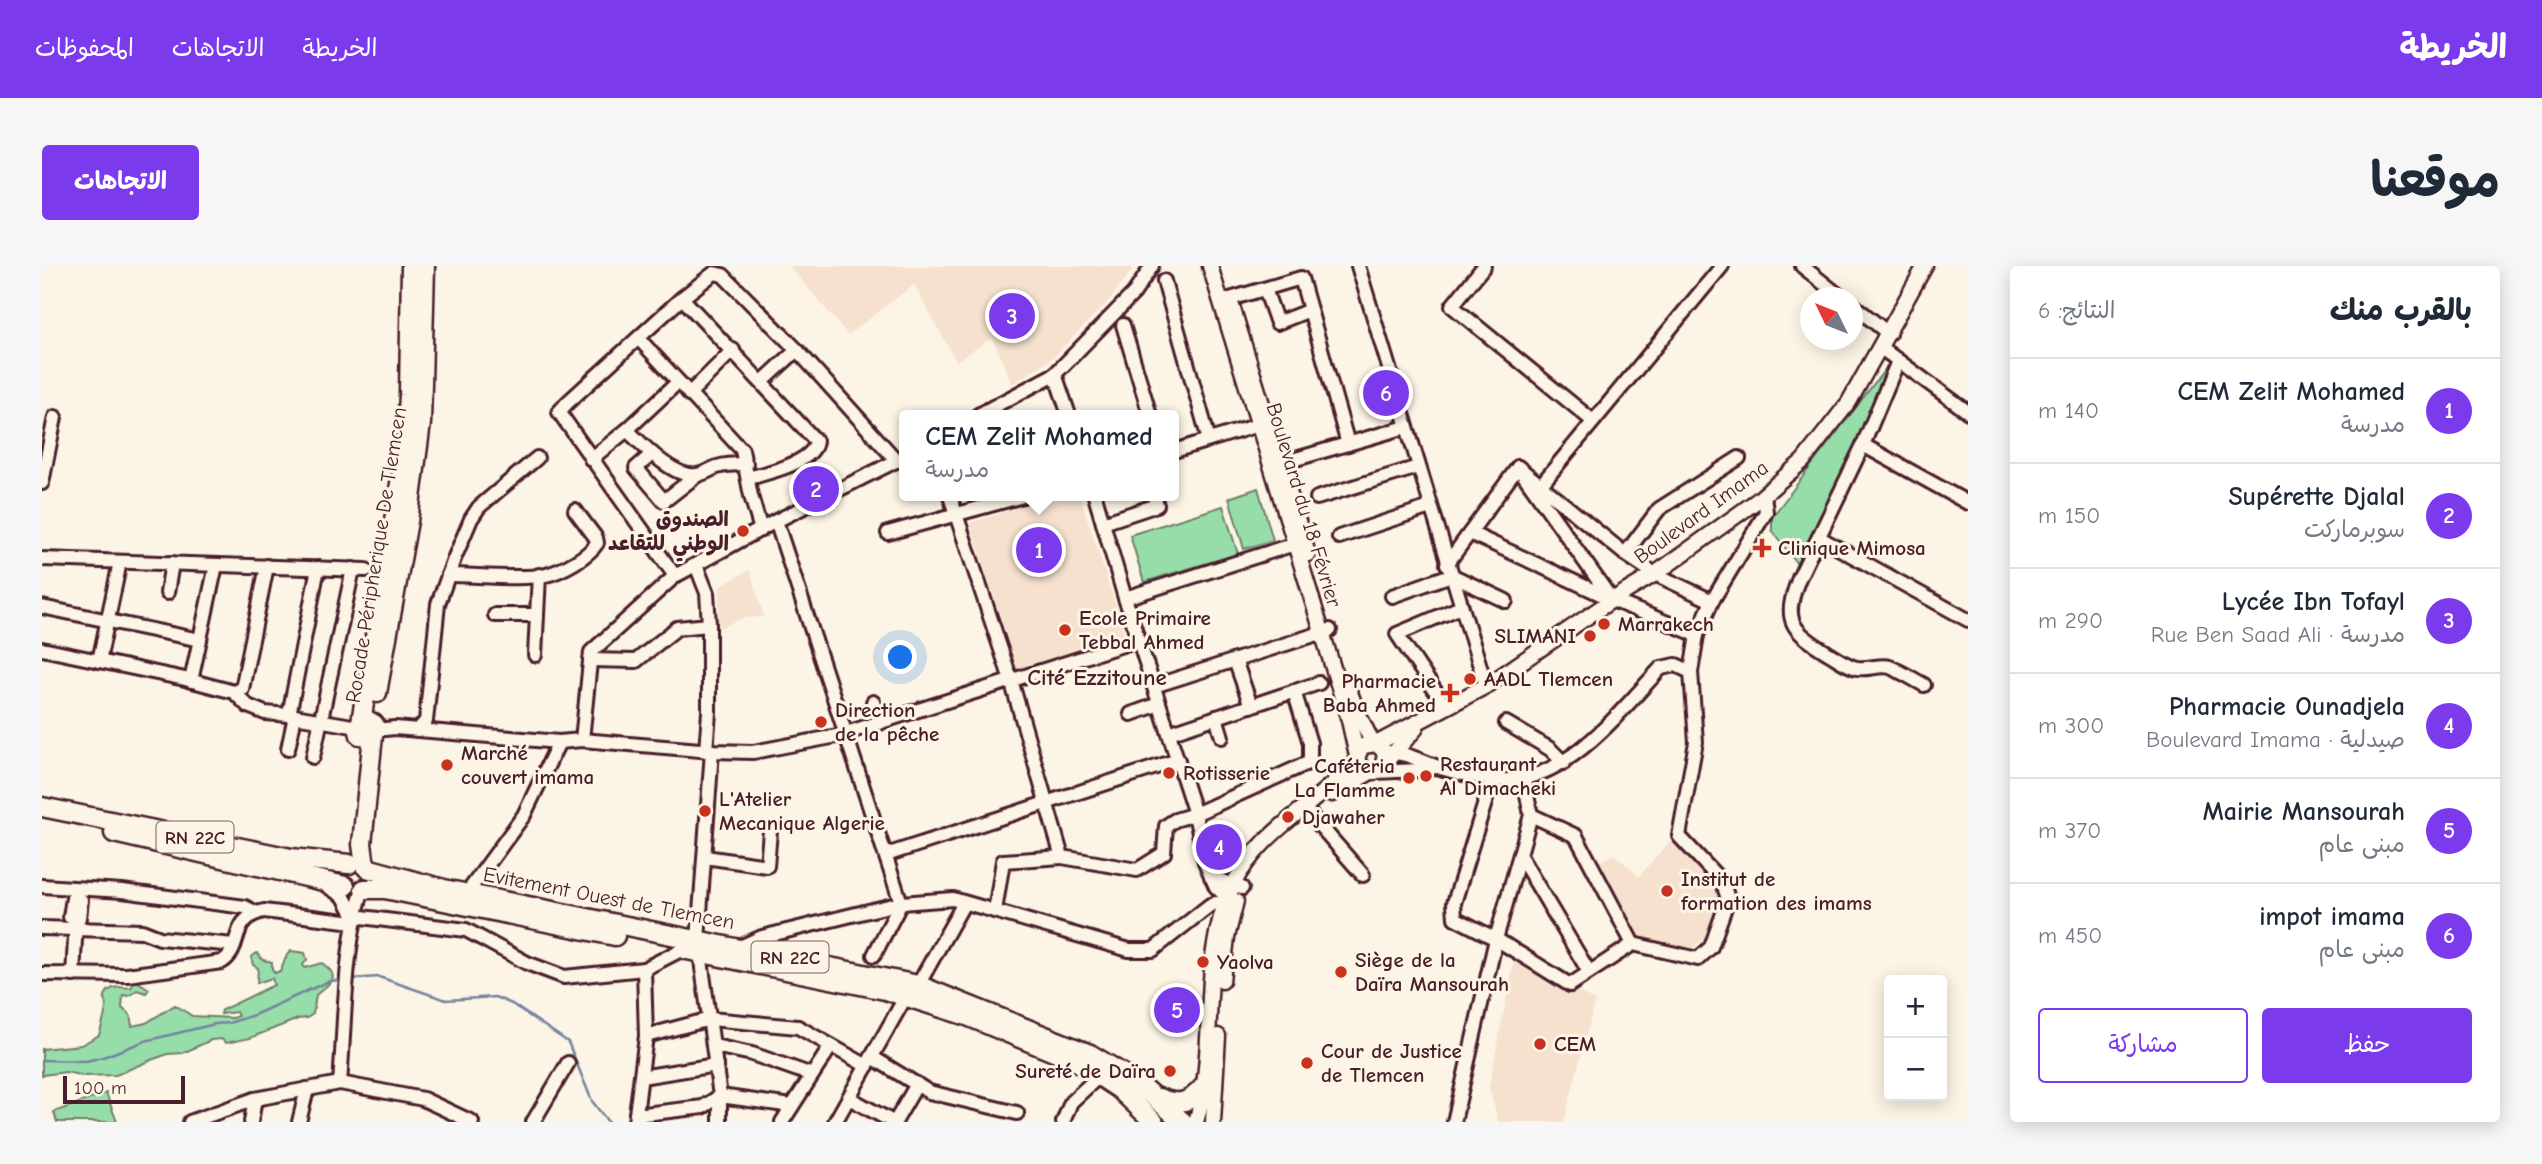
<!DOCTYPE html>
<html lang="ar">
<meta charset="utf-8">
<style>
body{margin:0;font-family:"Comic Neue","Playpen Sans Arabic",sans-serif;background:#f6f6f7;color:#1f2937;direction:rtl}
.controls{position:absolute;right:21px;bottom:21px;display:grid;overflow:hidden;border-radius:7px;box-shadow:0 4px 18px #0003}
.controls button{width:63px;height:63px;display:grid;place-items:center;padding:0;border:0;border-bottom:2px solid #e0e1e3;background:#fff;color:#1f2937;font:35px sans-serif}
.compass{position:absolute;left:1758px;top:21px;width:63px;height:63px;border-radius:50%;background:#fff;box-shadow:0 4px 18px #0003;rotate:313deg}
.scale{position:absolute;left:21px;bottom:18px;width:122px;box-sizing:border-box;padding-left:7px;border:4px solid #4a1f2b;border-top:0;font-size:19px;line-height:24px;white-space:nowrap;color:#4a1f2b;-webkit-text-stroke:5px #fcf5e5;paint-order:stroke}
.you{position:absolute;left:859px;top:392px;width:24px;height:24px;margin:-18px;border:5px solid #fff;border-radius:50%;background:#1a73e8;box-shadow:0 0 0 10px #1a73e833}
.badge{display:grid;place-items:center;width:46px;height:46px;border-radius:50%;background:#7c3aed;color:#fff;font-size:23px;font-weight:700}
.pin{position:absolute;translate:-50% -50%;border:4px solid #fff;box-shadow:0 2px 7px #0006}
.popup{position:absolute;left:857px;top:144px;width:280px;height:91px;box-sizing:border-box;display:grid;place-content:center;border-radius:7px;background:#fff;filter:drop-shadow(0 2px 5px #0005);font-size:23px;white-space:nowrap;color:#747a83}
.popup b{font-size:26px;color:#1f2937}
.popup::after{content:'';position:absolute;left:50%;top:100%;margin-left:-14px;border:14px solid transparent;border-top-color:#fff}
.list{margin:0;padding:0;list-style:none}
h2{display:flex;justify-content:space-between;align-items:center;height:91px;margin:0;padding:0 28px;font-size:30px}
h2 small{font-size:23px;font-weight:400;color:#747a83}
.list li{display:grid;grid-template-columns:46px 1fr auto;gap:21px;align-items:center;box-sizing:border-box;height:105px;padding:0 28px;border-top:2px solid #e0e1e3}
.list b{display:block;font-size:26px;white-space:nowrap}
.list p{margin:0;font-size:23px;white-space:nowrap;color:#747a83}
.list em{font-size:23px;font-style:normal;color:#747a83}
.actions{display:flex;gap:14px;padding:21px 28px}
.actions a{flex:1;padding:16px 0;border:2px solid #7c3aed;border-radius:7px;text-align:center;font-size:24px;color:#7c3aed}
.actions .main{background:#7c3aed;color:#fff}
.map{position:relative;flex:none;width:1926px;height:856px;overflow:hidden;direction:ltr;border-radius:7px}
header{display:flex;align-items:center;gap:42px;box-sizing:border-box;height:98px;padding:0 35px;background:#7c3aed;color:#fff}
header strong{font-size:33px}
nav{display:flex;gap:38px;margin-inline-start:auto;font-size:24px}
.intro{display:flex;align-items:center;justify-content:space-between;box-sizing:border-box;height:168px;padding:0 42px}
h1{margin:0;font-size:49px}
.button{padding:18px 32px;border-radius:7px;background:#7c3aed;color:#fff;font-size:24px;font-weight:700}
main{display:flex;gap:42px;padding:0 42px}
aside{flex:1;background:#fff;border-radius:7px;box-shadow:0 4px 18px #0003}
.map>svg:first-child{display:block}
</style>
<header>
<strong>الخريطة</strong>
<nav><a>الخريطة</a><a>الاتجاهات</a><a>المحفوظات</a></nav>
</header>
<div class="intro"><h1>موقعنا</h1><a class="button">الاتجاهات</a></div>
<main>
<aside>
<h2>بالقرب منك<small>النتائج: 6</small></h2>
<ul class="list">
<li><span class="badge">1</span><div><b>CEM Zelit Mohamed</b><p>مدرسة</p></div><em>140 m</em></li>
<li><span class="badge">2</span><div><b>Supérette Djalal</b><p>سوبرماركت</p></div><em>150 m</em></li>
<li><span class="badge">3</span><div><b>Lycée Ibn Tofayl</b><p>مدرسة · Rue Ben Saad Ali</p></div><em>290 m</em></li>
<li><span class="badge">4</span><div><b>Pharmacie Ounadjela</b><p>صيدلية · Boulevard Imama</p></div><em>300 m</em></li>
<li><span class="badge">5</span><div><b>Mairie Mansourah</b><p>مبنى عام</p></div><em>370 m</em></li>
<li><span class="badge">6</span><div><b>impot imama</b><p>مبنى عام</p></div><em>450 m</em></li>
</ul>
<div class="actions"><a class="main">حفظ</a><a>مشاركة</a></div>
</aside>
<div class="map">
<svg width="1926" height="856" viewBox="0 0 1926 856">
<rect width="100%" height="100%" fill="#fcf5e5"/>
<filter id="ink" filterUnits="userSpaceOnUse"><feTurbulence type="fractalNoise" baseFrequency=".0143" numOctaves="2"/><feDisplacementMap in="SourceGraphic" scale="14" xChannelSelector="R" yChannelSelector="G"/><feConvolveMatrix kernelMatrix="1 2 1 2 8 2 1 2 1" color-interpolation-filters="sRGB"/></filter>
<g filter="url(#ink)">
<!-- built -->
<g fill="#f5e1ce">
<polygon points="747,0 1093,0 1070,31 1012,91 970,118 950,72 914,95 872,19 806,69"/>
<polygon points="1015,230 1038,230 1084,371 976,405 928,257"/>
<polygon points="708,304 722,351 700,352 679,362 676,355 678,320"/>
<polygon points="1630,573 1675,619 1679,631 1664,672 1646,685 1596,670 1557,596 1572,588 1597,610"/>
<polygon points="1472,694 1500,706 1553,735 1522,856 1456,856 1447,821"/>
</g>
<!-- green -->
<g fill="#97ddaa" stroke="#707e6a" stroke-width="2">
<polygon points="1844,102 1847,103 1819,174 1758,302 1730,264 1730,251"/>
<polygon points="1216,222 1231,274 1202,283 1187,232"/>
<polygon points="1181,240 1196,288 1102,316 1088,269"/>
<path d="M249 685 263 687 265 694 261 699 262 702 280 697C301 712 287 717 274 729L271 748 265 752 256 753 208 772 184 777 179 773 169 774 141 787 126 788 109 794 74 809 42 810 24 806 0 809V783L39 779 57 769C60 760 63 750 64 741 64 737 62 733 63 730 67 719 80 721 89 722L93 714 107 723 104 727 95 724 87 730 81 729 80 742 88 749 90 760 104 757 133 739 150 750 191 752 196 750 194 746 179 748 180 744 232 719 230 712 215 717 216 702 211 699 209 691 215 687 221 694 230 696V703L233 707 238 705 245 689Z"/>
<polygon points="64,827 75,856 15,856 12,846"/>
</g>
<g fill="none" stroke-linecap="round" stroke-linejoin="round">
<!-- stream -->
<g stroke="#7583a1" stroke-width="2.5">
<polyline points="308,713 337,711 404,734 453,731 470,738 526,776 550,835 566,856"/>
<polyline points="0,794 44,795 61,791 103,775 173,758 187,757 212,749 287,715 302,714"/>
</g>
<defs>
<g id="minor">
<polyline points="1316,0 1444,420"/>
<polyline points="1442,0 1410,40 1551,155"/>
<polyline points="1760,0 1800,32"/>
<polyline points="1122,15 1167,174"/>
<polyline points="1223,23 1235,57 1268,44"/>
<path d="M640 32 774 175C772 197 725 207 706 212"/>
<polyline points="1188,33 1259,12 1306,178"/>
<polyline points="1811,39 1847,68"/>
<polyline points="1081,59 1108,149"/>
<polyline points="597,73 700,184 709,230 719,264"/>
<polyline points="1839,82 1926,146"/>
<path d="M1856 95 1821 179 1757 312C1740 355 1749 364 1786 387 1795 392 1805 400 1815 402 1826 404 1838 398 1848 401 1860 406 1871 413 1882 419"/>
<polyline points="1013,108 1027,149"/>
<polyline points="720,116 755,84"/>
<polyline points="647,128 691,84"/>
<polyline points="936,149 1013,108 1092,27 1110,0"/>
<path d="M585 164C600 178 632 213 655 209 662 208 669 203 675 201 684 198 694 198 704 198"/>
<polyline points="1821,179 1926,237"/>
<polyline points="1132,185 1216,159"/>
<polyline points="610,188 594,202 622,235 654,210"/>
<polyline points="549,193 585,164 636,116"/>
<polyline points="1240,197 1364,161"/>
<polyline points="0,217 13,151"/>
<polyline points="1498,220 1680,0"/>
<polyline points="908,230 969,414 1020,591 1095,604 1122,587 1124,560 1133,554 1153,548 1268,496 1268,477 1252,425"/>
<polyline points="1053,230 1083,332 1153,548 1163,596 1174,621 1191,637"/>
<polyline points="1275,232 1376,201"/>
<polyline points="1061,257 1115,239 1112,230"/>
<polyline points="846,267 981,230"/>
<polyline points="1428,267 1567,332"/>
<polyline points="1297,271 1388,241"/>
<polyline points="1778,272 1926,354"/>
<polyline points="1583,288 1617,243 1697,192"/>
<polyline points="0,293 324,304"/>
<polyline points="1405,298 1476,201"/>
<path d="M406 309C433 309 480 314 504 309 520 305 546 291 555 277L554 272 533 244"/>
<polyline points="633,310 517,146 525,137 640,32 672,7 681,9 755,84 855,195"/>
<polyline points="125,327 130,297"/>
<polyline points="1350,330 1409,309 1464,335"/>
<polyline points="1083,332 1259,276"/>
<polyline points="0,341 158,374"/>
<polyline points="453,349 495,349"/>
<polyline points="1655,369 1570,334 1476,201 1583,288 1613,308 1670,335"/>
<polyline points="0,383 143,413 192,426 206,440 223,447 247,449 316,461"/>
<polyline points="493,389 497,309"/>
<polyline points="548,394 594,395 635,362 667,359 665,327 654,299"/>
<polyline points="1193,394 1209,440"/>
<polyline points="57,395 78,296"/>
<polyline points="1649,406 1655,369 1670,335 1724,246 1722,228"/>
<polyline points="149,415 174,299"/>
<polyline points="1112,420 1288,364"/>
<polyline points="192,426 200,423 225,300"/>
<polyline points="831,436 838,457"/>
<polyline points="1404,441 1355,368 1419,341"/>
<polyline points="1089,448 1117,438"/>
<polyline points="247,449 276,302"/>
<polyline points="1174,451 1180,471"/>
<polyline points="1464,457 1508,483 1522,497"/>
<polyline points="333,464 353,462 517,476 540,474 670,485 711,486 795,470 1096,374"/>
<polyline points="376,464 384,455 396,338 412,293 429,253 437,241 495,192"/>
<polyline points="1127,467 1277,417"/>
<polyline points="540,474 549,386 633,310 734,255 862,191"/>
<polyline points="246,483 253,450"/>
<polyline points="664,485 667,446 667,359"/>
<path d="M1345 486C1366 487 1378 495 1396 501 1412 507 1431 510 1448 513 1519 525 1575 448 1619 402L1634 399 1649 406 1654 476 1637 570 1681 617 1686 633 1669 681 1656 693 1591 678 1534 570 1489 549 1482 514"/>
<polyline points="271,491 311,303"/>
<polyline points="1333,506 1378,504 1394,501"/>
<polyline points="1450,514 1412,637 1413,652 1454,673 1528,719 1591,678"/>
<polyline points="1266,546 1321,609"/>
<polyline points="844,589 1136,494"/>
<polyline points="1478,590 1547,706"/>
<polyline points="663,591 725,600 728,565"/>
<polyline points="1169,611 1200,622"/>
<polyline points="0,620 80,625 203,641 215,647"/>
<polyline points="285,620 302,631 312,650"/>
<polyline points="425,627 482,549 517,476"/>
<polygon points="31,632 39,634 37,652 28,651"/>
<polyline points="953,645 961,595 1020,591"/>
<polyline points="312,650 424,664 485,697 522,711 602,703"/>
<polyline points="0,662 100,665 118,672 192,679"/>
<polyline points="656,674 670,485"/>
<polyline points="698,681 720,671 859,637 734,255"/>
<polyline points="658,687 678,830 678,856"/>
<polyline points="832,689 859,637 911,633 1087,684 1111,684 1168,639 1174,637 1183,640"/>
<path d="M0 708 85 709 180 696C202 682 186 653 222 645L311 656"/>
<polyline points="31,709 34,656"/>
<polyline points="876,719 922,637"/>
<polyline points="604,770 668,753 756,761 825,800"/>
<polyline points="672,780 710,788 770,809"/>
<polyline points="830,791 887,826 975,847"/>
<polyline points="599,811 674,799"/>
<path d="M298 817C303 757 302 679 321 623"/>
<polyline points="807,832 851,856"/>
<polyline points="594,849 661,841 678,830 750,840"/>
<polyline points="148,856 213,833 298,817 381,833 430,856"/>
<polyline points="209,856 213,833"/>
<polyline points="257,856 265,823"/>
<polyline points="491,856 526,797"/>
<polyline points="593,856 604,770 602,703 641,683"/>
<polyline points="740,856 789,780"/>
<polyline points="793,856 864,730"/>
<polyline points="853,856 875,818"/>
<polyline points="1021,856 1029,836 1058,809"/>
<polyline points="1412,856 1454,673 1489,549"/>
</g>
<g id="major">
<polyline points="1168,0 1307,454 1315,490"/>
<polyline points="1190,40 1266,288"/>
<polyline points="1304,415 1314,443 1331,478"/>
<polyline points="1334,478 1444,420 1570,334 1613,308 1716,234 1761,195 1807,136 1883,0"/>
<polyline points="1343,497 1374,462"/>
<polyline points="1290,528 1329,506"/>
<polyline points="1180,715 1185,671 1194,635"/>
<path d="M1154 856C1177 780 1155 692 1191 619 1214 572 1262 545 1299 510 1304 505 1311 500 1314 494 1317 489 1317 485 1321 480L1334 478 1340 483 1343 489 1340 501 1333 506 1321 504 1315 493"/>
<polyline points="1171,856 1176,770"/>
</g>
<g id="highway">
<polyline points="335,427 366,255 379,157 383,0"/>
<polyline points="319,456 325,454 332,458 333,464 329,470 318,469 316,461 319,456 363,187 367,129 369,0"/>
<polyline points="0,541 249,592 307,598"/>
<polyline points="72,567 303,620"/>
<polyline points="323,600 320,578 331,469"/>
<polyline points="325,602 402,623 876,719 1048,788 1093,815 1141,856"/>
<polyline points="322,623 343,623 573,670"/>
<polyline points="645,684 843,724 925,750 1036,796 1077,823 1112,856"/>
<path d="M1117 832C1137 840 1148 837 1162 820"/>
</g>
</defs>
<!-- minor casing -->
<use href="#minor" stroke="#4a1f2b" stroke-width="18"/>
<!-- major casing -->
<use href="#major" stroke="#4a1f2b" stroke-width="19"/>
<!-- highway casing -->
<use href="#highway" stroke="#4a1f2b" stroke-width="23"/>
<!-- minor -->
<use href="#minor" stroke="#fcf5e5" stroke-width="12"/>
<!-- major -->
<use href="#major" stroke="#fcf5e5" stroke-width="14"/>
<!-- highway -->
<use href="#highway" stroke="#fcf5e5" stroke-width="18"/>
</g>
</g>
<!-- markers -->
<g fill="#c8321e" stroke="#fcf5e5" stroke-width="2.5">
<circle cx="701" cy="265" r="7"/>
<path d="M1716.5 271.5h7v7h7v7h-7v7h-7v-7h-7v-7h7z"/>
<circle cx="1562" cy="358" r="7"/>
<circle cx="1023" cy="364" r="7"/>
<circle cx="1548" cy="370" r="7"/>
<circle cx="1428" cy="413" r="7"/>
<path d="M1404.5 416.5h7v7h7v7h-7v7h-7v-7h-7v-7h7z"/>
<circle cx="779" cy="456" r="7"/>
<circle cx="405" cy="499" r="7"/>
<circle cx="1127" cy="507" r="7"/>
<circle cx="1384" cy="510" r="7"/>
<circle cx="1367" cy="512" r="7"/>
<circle cx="663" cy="545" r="7"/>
<circle cx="1246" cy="551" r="7"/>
<circle cx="1625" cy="625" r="7"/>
<circle cx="1161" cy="696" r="7"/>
<circle cx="1299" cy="706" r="7"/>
<circle cx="1498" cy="778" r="7"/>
<circle cx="1265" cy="797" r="7"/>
<circle cx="1128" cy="805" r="7"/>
</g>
<g text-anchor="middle" stroke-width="6" stroke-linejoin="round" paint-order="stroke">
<!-- shield labels -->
<g fill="#fcf5e5" stroke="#7f5f63" stroke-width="2">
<rect x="114.5" y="555.5" width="77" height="31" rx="5"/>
<rect x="709.5" y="675.5" width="77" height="31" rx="5"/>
</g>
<g font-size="19" font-weight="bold" fill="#4a1f2b">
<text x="153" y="578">RN 22C</text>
<text x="748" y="698">RN 22C</text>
</g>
<!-- street labels -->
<g font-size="21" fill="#4a1f2b" stroke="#fcf5e5">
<text transform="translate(1262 239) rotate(73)" y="7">Boulevard du 18 Février</text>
<text transform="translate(1659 246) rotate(-36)" y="7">Boulevard Imama</text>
<text transform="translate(334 289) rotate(-81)" y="7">Rocade Péripherique De Tlemcen</text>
<text transform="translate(567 632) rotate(11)" y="7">Evitement Ouest de Tlemcen</text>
</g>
<!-- poi labels -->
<g font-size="21" font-weight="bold" fill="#4a1f2b" stroke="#fcf5e5" text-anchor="start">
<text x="687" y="260" text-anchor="end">الصندوق<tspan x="687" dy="24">الوطني للتقاعد</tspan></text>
<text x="1736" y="289">Clinique Mimosa</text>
<text x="1037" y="359">Ecole Primaire<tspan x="1037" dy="24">Tebbal Ahmed</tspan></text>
<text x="1576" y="365">Marrakech</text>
<text x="1534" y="377" text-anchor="end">SLIMANI</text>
<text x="1442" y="420">AADL Tlemcen</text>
<text x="1394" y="422" text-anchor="end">Pharmacie<tspan x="1394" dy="24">Baba Ahmed</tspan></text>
<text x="793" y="451">Direction<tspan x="793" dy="24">de la pêche</tspan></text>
<text x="419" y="494">Marché<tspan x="419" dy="24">couvert imama</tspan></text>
<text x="1398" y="505">Restaurant<tspan x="1398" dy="24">Al Dimacheki</tspan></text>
<text x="1353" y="507" text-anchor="end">Caféteria<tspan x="1353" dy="24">La Flamme</tspan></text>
<text x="1141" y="514">Rotisserie</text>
<text x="677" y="540">L'Atelier<tspan x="677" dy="24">Mecanique Algerie</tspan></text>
<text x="1260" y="558">Djawaher</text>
<text x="1639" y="620">Institut de<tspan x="1639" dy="24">formation des imams</tspan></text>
<text x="1313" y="701">Siège de la<tspan x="1313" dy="24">Daïra Mansourah</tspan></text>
<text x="1175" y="703">Yaolva</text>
<text x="1512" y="785">CEM</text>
<text x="1279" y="792">Cour de Justice<tspan x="1279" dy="24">de Tlemcen</tspan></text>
<text x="1114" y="812" text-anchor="end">Sureté de Daïra</text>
</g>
<!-- neighbourhood labels -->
<g font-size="23" font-weight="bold" fill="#4a1f2b" stroke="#fcf5e5">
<text x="1055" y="419">Cité Ezzitoune</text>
</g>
</g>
</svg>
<div class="controls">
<button>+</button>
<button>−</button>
</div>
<svg class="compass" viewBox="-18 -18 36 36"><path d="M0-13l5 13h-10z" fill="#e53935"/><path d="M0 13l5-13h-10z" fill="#747a83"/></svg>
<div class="scale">100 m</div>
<div class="you"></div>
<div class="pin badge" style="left:997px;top:284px">1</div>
<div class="popup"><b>CEM Zelit Mohamed</b>مدرسة</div>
<div class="pin badge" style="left:774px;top:223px">2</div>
<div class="pin badge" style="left:970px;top:50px">3</div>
<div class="pin badge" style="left:1177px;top:581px">4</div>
<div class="pin badge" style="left:1135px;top:744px">5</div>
<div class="pin badge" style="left:1344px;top:127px">6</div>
</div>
</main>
